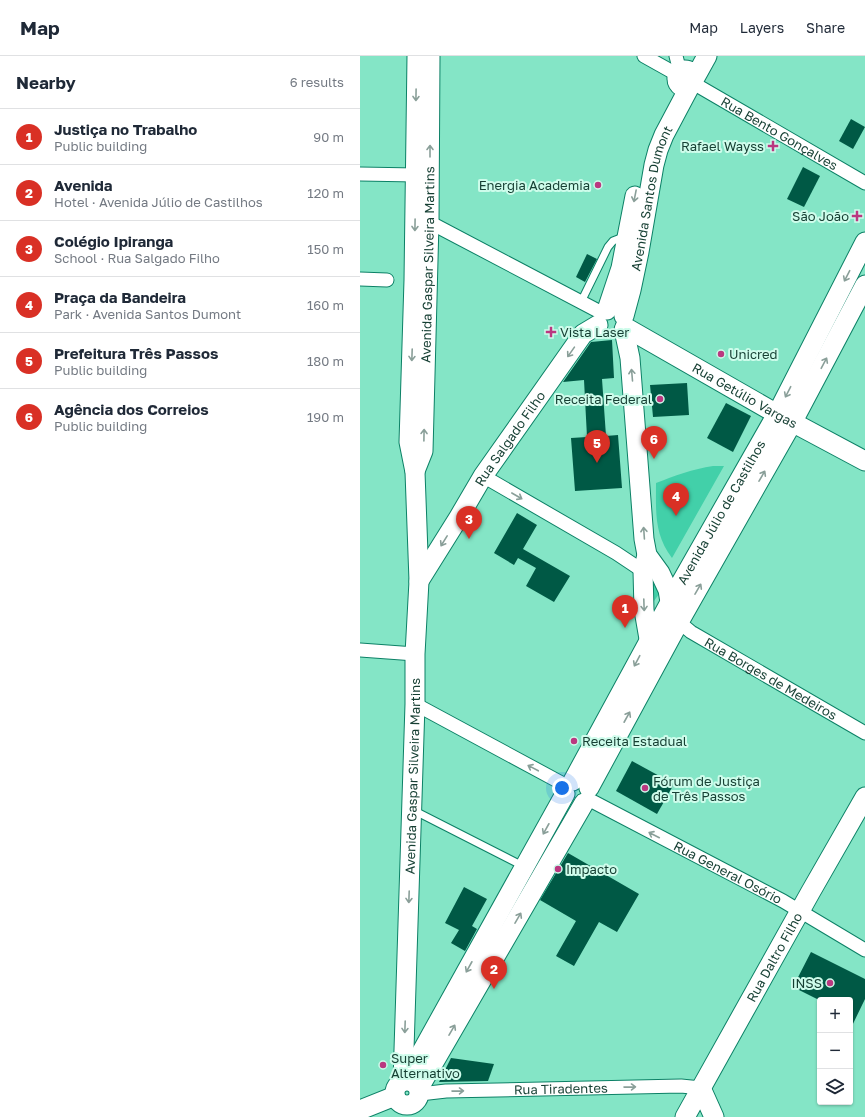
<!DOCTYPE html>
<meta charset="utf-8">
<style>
body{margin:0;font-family:"Golos Text",sans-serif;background:#f6f6f7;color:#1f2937}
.controls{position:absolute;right:12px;bottom:12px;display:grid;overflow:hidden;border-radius:4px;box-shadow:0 1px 3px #0004}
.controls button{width:36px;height:36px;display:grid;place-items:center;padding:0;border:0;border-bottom:1px solid #e0e1e3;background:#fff;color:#1f2937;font:20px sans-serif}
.you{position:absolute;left:202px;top:732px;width:14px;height:14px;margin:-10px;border:3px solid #fff;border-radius:50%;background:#1a73e8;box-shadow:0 0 0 6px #1a73e833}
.badge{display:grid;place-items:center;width:26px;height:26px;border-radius:50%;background:#d93025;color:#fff;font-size:13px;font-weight:700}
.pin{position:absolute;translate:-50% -33px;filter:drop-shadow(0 1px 2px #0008)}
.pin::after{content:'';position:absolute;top:21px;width:14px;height:12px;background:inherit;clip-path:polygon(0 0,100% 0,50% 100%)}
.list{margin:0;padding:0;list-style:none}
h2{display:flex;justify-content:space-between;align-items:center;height:52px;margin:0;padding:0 16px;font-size:17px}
h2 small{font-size:13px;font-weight:400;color:#747a83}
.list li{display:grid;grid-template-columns:26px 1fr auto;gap:12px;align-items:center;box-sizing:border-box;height:56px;padding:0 16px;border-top:1px solid #e0e1e3}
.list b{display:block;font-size:15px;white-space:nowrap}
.list p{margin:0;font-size:13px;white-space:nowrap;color:#747a83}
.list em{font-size:13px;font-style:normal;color:#747a83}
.icon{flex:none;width:22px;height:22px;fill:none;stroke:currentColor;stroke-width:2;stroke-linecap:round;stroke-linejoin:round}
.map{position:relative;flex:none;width:505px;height:1061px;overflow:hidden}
header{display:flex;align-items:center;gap:24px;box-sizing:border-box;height:56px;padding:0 20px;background:#fff;border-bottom:1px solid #e0e1e3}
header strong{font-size:19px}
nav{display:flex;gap:22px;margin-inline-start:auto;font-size:14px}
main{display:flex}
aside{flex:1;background:#fff}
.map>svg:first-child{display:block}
</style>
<header>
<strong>Map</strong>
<nav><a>Map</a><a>Layers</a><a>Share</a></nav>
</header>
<main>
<aside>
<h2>Nearby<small>6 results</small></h2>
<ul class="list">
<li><span class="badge">1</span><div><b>Justiça no Trabalho</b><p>Public building</p></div><em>90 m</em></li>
<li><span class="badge">2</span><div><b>Avenida</b><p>Hotel · Avenida Júlio de Castilhos</p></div><em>120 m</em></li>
<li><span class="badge">3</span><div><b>Colégio Ipiranga</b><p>School · Rua Salgado Filho</p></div><em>150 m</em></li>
<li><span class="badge">4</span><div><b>Praça da Bandeira</b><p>Park · Avenida Santos Dumont</p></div><em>160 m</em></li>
<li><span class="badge">5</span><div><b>Prefeitura Três Passos</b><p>Public building</p></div><em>180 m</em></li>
<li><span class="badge">6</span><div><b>Agência dos Correios</b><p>Public building</p></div><em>190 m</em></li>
</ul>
</aside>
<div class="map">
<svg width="505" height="1061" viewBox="0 0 505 1061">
<rect width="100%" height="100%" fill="#84e5c6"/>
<!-- green -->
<g fill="#42d0a9">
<path d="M353 410H364L312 502C294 478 296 456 296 427 314 420 333 413 353 410Z"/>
<polygon points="290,525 301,535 292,548"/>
</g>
<!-- building -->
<g fill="#005945">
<polygon points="491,63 505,71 493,93 479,85"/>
<polygon points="443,111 460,120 444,151 427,143"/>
<polygon points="227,198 237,203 225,226 216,221"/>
<polygon points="252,284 254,322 242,323 246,380 258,379 262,432 215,435 211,382 227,381 224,324 203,326 231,286"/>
<polygon points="327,327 329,359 293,361 290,329"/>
<polygon points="366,347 391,360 373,396 347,382"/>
<polygon points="157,457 177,469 163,493 210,520 194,546 166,530 176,512 158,502 154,509 134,497"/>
<polygon points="272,705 314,728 297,758 256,735"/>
<polygon points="208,797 279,838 257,876 239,866 214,910 196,900 216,865 180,844"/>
<polygon points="104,831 127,843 112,870 117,873 105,895 91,887 99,874 85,867"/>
<polygon points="451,896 505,923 505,943 490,974 490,944 459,944 433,931"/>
<polygon points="91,1002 134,1008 128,1025 79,1026"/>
</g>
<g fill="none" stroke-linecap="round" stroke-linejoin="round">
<defs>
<g id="lane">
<polyline points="221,246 248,191 253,185 266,180"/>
<polyline points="53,754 165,811"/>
</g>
<g id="street">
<polyline points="284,0 318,19"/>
<polyline points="316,0 320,16"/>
<path id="s1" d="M333 27 505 127"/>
<polyline points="0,118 56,119"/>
<polyline points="69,166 242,257"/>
<polyline points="0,223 27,224"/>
<polyline points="123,420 256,497 283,515"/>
<path id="s2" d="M319 566 331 576 505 677"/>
<polyline points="0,594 55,598"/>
<polyline points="55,648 207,730"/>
<path id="s3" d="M228 743 423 845 505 894"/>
<path id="s4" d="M60 1038 86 1035 321 1030 341 1032"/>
</g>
<g id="secondary">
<path d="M334 23C332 10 316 12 317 23 317 26 319 29 322 31 325 32 328 32 330 30 332 28 344 5 347 0"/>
<polyline points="247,254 261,212 275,140"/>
<path id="s5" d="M264 260 271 234 279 196 294 109 298 94 304 79 330 30"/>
<path id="s6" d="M265 271 417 358 505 405"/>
<polyline points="264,274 270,302 284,483 287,499 300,517 308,534 311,552"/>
<path id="s7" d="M55 415 63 395 69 166 70 1"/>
<polyline points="287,499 283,515 284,554 289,583"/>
<path id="s8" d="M59 525 99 461 123 420 223 278 238 269"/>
<path id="s9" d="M213 725 314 539 417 358 505 186"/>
<polyline points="229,732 319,566 432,367 505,229"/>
<polyline points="46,1024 205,738"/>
<circle cx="47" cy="1037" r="12"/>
<path id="s10" d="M43 1025 55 648V598L59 525 55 416 49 386 54 224 57 0"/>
<polyline points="59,1032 224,747"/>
<polyline points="341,1032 354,1061"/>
<polyline points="0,1054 35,1040"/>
<path id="s11" d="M325 1061 450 837 505 741"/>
</g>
</defs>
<!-- lane casing -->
<use href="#lane" stroke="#0c8166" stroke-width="9"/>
<!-- street casing -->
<use href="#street" stroke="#0c8166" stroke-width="15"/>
<!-- secondary casing -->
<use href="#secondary" stroke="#0c8166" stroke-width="21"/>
<!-- lane -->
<use href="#lane" stroke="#fff" stroke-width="7"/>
<!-- street -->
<use href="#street" stroke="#fff" stroke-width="13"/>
<!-- secondary -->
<use href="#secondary" stroke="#fff" stroke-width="19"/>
</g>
<!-- one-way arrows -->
<defs><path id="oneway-shaft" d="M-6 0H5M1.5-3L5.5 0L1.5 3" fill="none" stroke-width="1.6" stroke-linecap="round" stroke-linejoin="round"/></defs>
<g stroke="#8a9f99">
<use href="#oneway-shaft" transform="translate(56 39) rotate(91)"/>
<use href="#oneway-shaft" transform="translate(70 95) rotate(-90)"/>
<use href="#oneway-shaft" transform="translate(275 140) rotate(101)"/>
<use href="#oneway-shaft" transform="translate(55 169) rotate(91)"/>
<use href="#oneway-shaft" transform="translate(487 220) rotate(117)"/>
<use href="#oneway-shaft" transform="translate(211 296) rotate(125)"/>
<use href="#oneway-shaft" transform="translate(52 299) rotate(92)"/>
<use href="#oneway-shaft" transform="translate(464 307) rotate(-62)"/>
<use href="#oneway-shaft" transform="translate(272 319) rotate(-95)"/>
<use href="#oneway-shaft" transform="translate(428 336) rotate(117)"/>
<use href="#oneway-shaft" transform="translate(64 379) rotate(-89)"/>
<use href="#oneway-shaft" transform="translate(402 420) rotate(-60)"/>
<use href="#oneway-shaft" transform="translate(157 440) rotate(30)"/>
<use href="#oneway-shaft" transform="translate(284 477) rotate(-94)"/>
<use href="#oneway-shaft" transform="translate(84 485) rotate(122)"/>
<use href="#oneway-shaft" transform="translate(338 533) rotate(-60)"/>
<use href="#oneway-shaft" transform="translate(284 549) rotate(88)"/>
<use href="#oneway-shaft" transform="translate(277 605) rotate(118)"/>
<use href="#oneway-shaft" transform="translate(267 661) rotate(-61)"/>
<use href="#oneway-shaft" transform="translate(173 712) rotate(-152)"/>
<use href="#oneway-shaft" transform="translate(186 773) rotate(119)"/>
<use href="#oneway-shaft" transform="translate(294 779) rotate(-153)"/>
<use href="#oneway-shaft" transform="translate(49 841) rotate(92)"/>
<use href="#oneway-shaft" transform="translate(158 862) rotate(-60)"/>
<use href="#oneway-shaft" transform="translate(109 911) rotate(119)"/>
<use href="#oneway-shaft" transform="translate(45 971) rotate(92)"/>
<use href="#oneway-shaft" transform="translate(92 974) rotate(-60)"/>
<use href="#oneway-shaft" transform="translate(270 1031) rotate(-1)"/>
<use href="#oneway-shaft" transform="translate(98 1035) rotate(-1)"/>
</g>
<!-- markers -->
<g fill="#ba3880" stroke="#cefceb" stroke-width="1.5">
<path d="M411 84h4v4h4v4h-4v4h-4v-4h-4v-4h4z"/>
<circle cx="238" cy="129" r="4"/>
<path d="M495 154h4v4h4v4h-4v4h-4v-4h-4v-4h4z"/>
<path d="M189 270h4v4h4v4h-4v4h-4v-4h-4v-4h4z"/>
<circle cx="361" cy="298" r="4"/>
<circle cx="300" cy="343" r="4"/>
<circle cx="214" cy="685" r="4"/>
<circle cx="285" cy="732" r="4"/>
<circle cx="198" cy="813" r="4"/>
<circle cx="470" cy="927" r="4"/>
<circle cx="23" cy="1009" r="4"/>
</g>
<g text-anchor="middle" stroke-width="4" stroke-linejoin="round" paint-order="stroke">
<!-- street labels -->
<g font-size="13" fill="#163f33" stroke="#cefceb">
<text dy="5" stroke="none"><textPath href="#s1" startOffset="100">Rua Bento Gonçalves</textPath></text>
<text dy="5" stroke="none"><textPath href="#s5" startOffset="121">Avenida Santos Dumont</textPath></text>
<text dy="5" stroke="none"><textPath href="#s7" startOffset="208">Avenida Gaspar Silveira Martins</textPath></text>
<text dy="5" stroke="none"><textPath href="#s6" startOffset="138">Rua Getúlio Vargas</textPath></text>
<text dy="5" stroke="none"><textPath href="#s8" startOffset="169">Rua Salgado Filho</textPath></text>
<text dy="5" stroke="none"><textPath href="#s9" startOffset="307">Avenida Júlio de Castilhos</textPath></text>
<text dy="5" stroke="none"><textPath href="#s2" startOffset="108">Rua Borges de Medeiros</textPath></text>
<text dy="5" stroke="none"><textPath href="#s10" startOffset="305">Avenida Gaspar Silveira Martins</textPath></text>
<text dy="5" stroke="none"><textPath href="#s3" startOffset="158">Rua General Osório</textPath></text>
<text dy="5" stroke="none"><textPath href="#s11" startOffset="183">Rua Daltro Filho</textPath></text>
<text dy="5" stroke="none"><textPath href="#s4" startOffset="141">Rua Tiradentes</textPath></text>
</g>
<!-- poi labels -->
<g font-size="13" fill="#163f33" stroke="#cefceb" text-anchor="start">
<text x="404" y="95" text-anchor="end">Rafael Wayss</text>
<text x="230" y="134" text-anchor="end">Energia Academia</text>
<text x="489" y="165" text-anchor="end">São João</text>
<text x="200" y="281">Vista Laser</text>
<text x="369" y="303">Unicred</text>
<text x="292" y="348" text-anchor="end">Receita Federal</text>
<text x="222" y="690">Receita Estadual</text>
<text x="293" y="730">Fórum de Justiça<tspan x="293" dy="15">de Três Passos</tspan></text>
<text x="206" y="818">Impacto</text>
<text x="462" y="932" text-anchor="end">INSS</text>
<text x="31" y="1007">Super<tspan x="31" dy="15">Alternativo</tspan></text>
</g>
</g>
</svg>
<div class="controls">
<button>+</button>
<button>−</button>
<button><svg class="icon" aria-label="layers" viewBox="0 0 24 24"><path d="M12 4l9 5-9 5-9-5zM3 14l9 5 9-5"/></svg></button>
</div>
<div class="you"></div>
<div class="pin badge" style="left:265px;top:572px">1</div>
<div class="pin badge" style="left:134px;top:933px">2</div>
<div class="pin badge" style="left:109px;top:483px">3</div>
<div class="pin badge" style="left:316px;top:460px">4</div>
<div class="pin badge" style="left:237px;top:407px">5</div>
<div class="pin badge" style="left:294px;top:403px">6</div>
</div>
</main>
